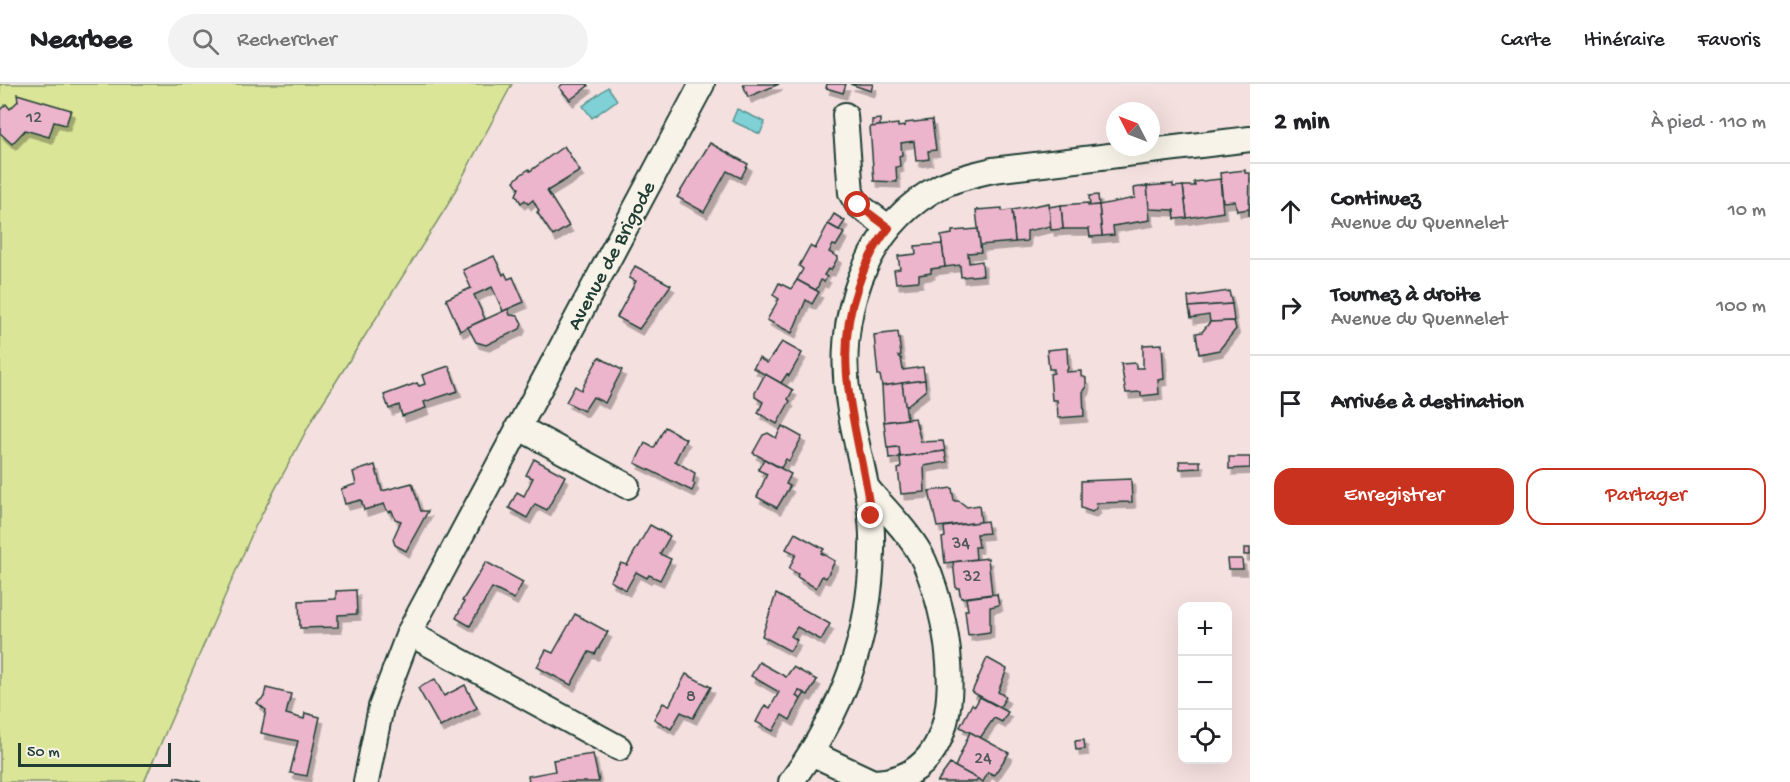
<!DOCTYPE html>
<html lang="fr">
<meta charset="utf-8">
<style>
body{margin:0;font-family:"Gochi Hand",sans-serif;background:#f2f2f2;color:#202124}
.controls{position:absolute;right:18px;bottom:18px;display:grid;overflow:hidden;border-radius:12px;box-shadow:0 6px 24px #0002}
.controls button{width:54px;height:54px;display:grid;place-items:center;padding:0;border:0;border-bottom:2px solid #e0e0e0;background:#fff;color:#202124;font:30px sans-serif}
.compass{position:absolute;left:1106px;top:18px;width:54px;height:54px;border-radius:50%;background:#fff;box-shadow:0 6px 24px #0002;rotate:312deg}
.scale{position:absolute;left:18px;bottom:15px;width:153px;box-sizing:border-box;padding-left:6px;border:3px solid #1f3d34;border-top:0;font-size:16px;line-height:21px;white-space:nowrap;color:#1f3d34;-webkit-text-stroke:4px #f7f3e8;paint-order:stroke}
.stop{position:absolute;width:18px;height:18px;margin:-14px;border:4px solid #c8321e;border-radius:50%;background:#fff}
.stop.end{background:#c8321e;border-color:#fff;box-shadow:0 2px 6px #0008}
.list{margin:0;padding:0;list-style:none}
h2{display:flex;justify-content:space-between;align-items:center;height:78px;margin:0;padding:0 24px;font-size:26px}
h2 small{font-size:20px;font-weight:400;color:#757577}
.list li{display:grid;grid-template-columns:39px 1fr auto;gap:18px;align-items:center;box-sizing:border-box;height:96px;padding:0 24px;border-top:2px solid #e0e0e0}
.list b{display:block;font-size:22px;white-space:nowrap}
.list p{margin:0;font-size:20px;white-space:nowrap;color:#757577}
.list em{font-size:20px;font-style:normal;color:#757577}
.actions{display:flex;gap:12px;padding:18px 24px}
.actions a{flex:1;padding:14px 0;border:2px solid #c8321e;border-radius:18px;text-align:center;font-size:21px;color:#c8321e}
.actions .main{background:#c8321e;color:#fff}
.icon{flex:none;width:33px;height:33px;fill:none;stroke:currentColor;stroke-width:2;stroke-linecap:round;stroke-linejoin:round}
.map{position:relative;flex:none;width:1250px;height:698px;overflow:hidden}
header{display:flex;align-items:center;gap:36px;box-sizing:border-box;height:84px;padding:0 30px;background:#fff;border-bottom:2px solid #e0e0e0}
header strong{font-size:28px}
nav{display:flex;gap:33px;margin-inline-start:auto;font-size:21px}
.search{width:420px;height:54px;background:#f2f2f2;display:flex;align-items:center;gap:15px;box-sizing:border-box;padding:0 21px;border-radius:33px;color:#757577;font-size:22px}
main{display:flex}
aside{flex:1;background:#fff}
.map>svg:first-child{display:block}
</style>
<header>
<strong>Nearbee</strong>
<div class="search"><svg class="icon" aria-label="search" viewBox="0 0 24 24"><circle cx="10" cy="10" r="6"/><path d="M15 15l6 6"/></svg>Rechercher</div>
<nav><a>Carte</a><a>Itinéraire</a><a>Favoris</a></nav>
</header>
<main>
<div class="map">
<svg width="1250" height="698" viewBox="0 0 1250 698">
<defs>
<filter id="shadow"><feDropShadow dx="3.5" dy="6" stdDeviation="0" flood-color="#0004"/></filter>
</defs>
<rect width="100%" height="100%" fill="#f4e0df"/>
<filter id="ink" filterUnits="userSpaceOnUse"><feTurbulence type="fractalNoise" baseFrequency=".0167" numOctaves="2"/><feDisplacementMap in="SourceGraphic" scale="12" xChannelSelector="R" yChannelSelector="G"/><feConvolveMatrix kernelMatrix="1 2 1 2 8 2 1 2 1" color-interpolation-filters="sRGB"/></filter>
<g filter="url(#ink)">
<!-- green -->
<polygon fill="#dae598" stroke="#7c9166" stroke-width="1.5" points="0,0 512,0 447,122 313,334 255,443 144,698 0,698"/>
<!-- water -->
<g fill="#7fd1d5" stroke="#599695" stroke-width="1.5">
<polygon points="608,3 617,16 592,34 583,22"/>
<polygon points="737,25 765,38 760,50 732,37"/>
</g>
<!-- building -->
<g fill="#ecb5cb" stroke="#1f3d34" stroke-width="1.5" filter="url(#shadow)">
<polygon points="563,0 587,0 588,2 570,16 559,3"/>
<polygon points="743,0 779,0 748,13"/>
<polygon points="827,0 846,0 843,9 826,4"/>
<polygon points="850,0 873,0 871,7"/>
<polygon points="17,10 71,26 66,41 54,38 49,53 25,46 12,60 0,49 0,26 6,20 10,25 18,17"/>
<polygon points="880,35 880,42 872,43 872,36"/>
<polygon points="932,36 936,66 928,67 929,75 916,77 914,57 901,59 902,71 899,72 900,82 896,83 897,98 874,97 870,43 898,40 898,43 905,42 905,39"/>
<polygon points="710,59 748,80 741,94 727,87 704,128 677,113"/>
<polygon points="564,62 580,87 547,107 569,142 553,152 537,128 539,127 533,116 528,120 525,116 521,119 516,111 519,104 514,97 519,92 529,85 530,87"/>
<polygon points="1245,86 1245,89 1250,89 1249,133 1249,125 1237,127 1235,117 1223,118 1220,89"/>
<polygon points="1220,95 1223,128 1187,134 1183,102 1195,102 1194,98"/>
<polygon points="1173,100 1173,103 1183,102 1187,134 1175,135 1174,126 1149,125 1147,102"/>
<polygon points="1147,102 1150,136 1113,142 1114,151 1102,152 1099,121 1135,114 1134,104"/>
<polygon points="1098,111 1099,121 1090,122 1089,112"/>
<polygon points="1049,119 1051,142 1027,147 1027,157 1015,158 1012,126"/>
<polygon points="1088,119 1088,122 1099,121 1102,152 1090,153 1089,145 1063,145 1061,121"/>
<polygon points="1061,121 1063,145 1051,146 1049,123"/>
<polygon points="1002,124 1002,127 1012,126 1015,158 980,161 976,126"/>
<polygon points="834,130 845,137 839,146 828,140"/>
<polygon points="828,140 844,149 836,162 833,161 829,168 838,173 831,186 828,185 824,191 827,193 824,198 821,196 816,206 797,196 803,185 799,182 810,162 815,165"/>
<polygon points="978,145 981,168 968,169 969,179 982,177 983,191 961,193 960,181 945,183 941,152 952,150 952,147"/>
<polygon points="942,160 945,183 931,185 931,189 919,191 919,197 896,199 894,186 900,185 898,172 916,170 915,162"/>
<polygon points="494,172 503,191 505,189 508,195 513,193 524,218 503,227 492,203 474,211 485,235 460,247 446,215 471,204 463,186"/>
<polygon points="635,182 671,201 639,245 617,233 636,197 629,194"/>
<polygon points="797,196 819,208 812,220 806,216 792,249 767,236 779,215 773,211 779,199 791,205"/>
<polygon points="1229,207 1232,220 1189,223 1188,213"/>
<polygon points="1232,220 1234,237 1210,238 1209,231 1191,234 1189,223"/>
<polygon points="508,225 510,231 518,232 522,240 520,245 486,261 476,258 468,243"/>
<polygon points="1234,237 1236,245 1219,266 1199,270 1196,249 1202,248 1210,238"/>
<polygon points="898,248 901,271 898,272 901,274 903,286 923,283 925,296 882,302 880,291 878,291 874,251"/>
<polygon points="782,258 802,269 789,292 787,290 781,299 753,284 759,274 767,279"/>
<polygon points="1162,260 1164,295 1158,296 1159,310 1141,312 1141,308 1126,309 1121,280 1136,279 1136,284 1143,284 1143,261"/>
<polygon points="1067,264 1068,284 1066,288 1081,287 1081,292 1086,294 1086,304 1083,308 1084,332 1058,334 1057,316 1052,316 1050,290 1054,289 1054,285 1049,285 1047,266"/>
<polygon points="599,273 622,286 605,319 593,313 584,327 566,318 575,302 581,306"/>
<polygon points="449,282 458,307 424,318 426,324 402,332 399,321 389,325 384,311 417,299 419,302 425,300 422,291"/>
<polygon points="765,290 793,306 788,315 790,317 777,340 758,329 763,318 755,313 755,309"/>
<polygon points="925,296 926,306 905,323 902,299"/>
<polygon points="902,299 907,335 884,338 882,302"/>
<polygon points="915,334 921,358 943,357 945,367 900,373 899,363 887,364 884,338"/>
<polygon points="782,342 802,353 789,377 786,375 781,384 753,369 763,351 768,349 776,354"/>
<polygon points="665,343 686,355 675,377 695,389 693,398 695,400 692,407 635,379 645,359 654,364"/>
<polygon points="899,363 900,373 889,375 888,364"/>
<polygon points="945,367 947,378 924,382 925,408 901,410 898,385 901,384 900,373"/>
<polygon points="1229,373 1250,373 1250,384 1229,385"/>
<polygon points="534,375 565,392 547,426 535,420 527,434 509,424 517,408 524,412 533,394 526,391"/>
<polygon points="764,375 791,390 786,400 790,402 777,424 757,413 767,390 758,386"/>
<polygon points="1179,377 1200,377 1200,384 1180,385"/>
<polygon points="375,381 382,407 412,399 421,427 428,427 406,467 395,461 393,455 401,437 395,435 392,427 388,428 384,420 364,426 361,416 345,420 341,405 356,400 353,388"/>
<polygon points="1131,395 1132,418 1096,419 1097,424 1092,428 1081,424 1081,397"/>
<polygon points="952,404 954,417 959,417 967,423 979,421 981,438 937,443 929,407"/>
<polygon points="987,437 989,449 977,450 979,463 975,463 976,475 945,479 942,454 945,453 944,443"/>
<polygon points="650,441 670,452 660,470 671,475 660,496 649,491 647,494 636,488 626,506 610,497 621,479 627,481"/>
<polygon points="795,449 824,465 821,469 835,477 826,494 822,492 816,504 797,493 798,490 789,485 796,470 786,465"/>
<rect x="1244" y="464" width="6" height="7"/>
<polygon points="988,474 992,510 961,514 959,504 956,504 953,478"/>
<polygon points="1227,475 1242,475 1243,485 1228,485"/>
<polygon points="486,478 523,498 514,515 492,504 470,542 456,534 464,518 462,517"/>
<polygon points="356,506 357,530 338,531 338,543 300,544 299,517 336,515 336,507"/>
<polygon points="776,510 830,540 821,556 797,543 791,552 797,556 790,567 762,552"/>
<polygon points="997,510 999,521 990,523 990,548 968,551 965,526 968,526 966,514"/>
<polygon points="575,530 608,548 595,570 589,568 571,601 537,583 546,566 553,569"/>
<polygon points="987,574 1007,585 998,608 1006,613 1000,623 972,608"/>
<polygon points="759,578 786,593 793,583 817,596 808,611 799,607 796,612 801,615 790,636 782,631 773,647 756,638 765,621 770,624 779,608 751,592"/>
<polygon points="686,590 711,603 693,634 681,628 671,645 654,635 663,619 669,622"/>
<polygon points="435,595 444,612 465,601 477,624 440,643 418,604"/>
<polygon points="266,604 291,610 286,630 304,635 305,629 320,633 307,692 290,689 298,657 261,649 266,626 257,619 264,613"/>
<polygon points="799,607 805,609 801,615 796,612"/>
<polygon points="980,613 1008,628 1002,638 994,634 980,654 960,643 972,620 975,622"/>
<polygon points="970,648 1009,669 994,691 988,688 983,698 955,683"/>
<polygon points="1084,656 1085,665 1076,666 1075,657"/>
<polygon points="593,670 599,698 529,698 528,692 555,687 553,676"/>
<polygon points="950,680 978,695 976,698 937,698"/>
<polygon points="175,693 201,698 173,698"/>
</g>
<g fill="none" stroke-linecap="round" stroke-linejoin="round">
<defs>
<g id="street">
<polyline points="845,31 851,109 858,121 889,144"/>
<polyline points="518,343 627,402"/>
<path d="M868 405C886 427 912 451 924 477 953 541 979 694 874 698"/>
<polyline points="409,549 619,664"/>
<polyline points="811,669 873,698"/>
<polyline points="366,698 381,623 409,549 702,0"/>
<path d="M791 698C842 628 870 555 872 467 874 416 857 370 849 320 835 237 862 143 941 102 957 94 976 90 993 86L1250 55"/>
</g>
</defs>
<!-- street casing -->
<use href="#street" stroke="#1f3d34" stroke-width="28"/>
<!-- street -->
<use href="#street" stroke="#f7f3e8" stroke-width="24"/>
</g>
</g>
<g fill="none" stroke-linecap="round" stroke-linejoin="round" filter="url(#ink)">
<!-- route -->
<path stroke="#c8321e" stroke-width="8" d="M858 121 889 144C874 162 864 183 857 205 830 283 861 354 871 432"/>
</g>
<g text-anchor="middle" stroke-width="4.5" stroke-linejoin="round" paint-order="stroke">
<!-- number labels -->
<g font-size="18" fill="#525b5a">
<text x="34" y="38">12</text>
<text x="961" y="464">34</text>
<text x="972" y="497">32</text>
<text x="691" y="617">8</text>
<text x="983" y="679">24</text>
</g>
<!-- street labels -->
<g font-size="21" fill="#1f3d34" stroke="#f7f3e8">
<text transform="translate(610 171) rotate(-62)" y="7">Avenue de Brigode</text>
</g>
</g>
</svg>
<div class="controls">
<button>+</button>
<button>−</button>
<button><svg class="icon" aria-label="locate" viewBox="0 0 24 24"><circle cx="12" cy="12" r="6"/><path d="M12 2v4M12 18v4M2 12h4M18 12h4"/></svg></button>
</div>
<svg class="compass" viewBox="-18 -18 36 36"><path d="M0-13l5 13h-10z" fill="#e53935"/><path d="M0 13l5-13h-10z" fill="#757577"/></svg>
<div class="scale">50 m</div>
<div class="stop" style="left:858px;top:121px"></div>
<div class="stop end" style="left:871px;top:432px"></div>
</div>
<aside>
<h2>2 min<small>À pied · 110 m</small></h2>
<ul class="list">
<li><svg class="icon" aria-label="ahead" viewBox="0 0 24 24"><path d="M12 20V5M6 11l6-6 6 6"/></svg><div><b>Continuez</b><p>Avenue du Quennelet</p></div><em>10 m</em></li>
<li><svg class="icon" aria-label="right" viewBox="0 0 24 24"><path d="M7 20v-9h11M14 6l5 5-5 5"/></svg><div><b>Tournez à droite</b><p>Avenue du Quennelet</p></div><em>100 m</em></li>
<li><svg class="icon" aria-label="arrive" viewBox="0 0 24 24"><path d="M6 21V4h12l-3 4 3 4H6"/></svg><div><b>Arrivée à destination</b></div></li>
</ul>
<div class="actions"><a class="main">Enregistrer</a><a>Partager</a></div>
</aside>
</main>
